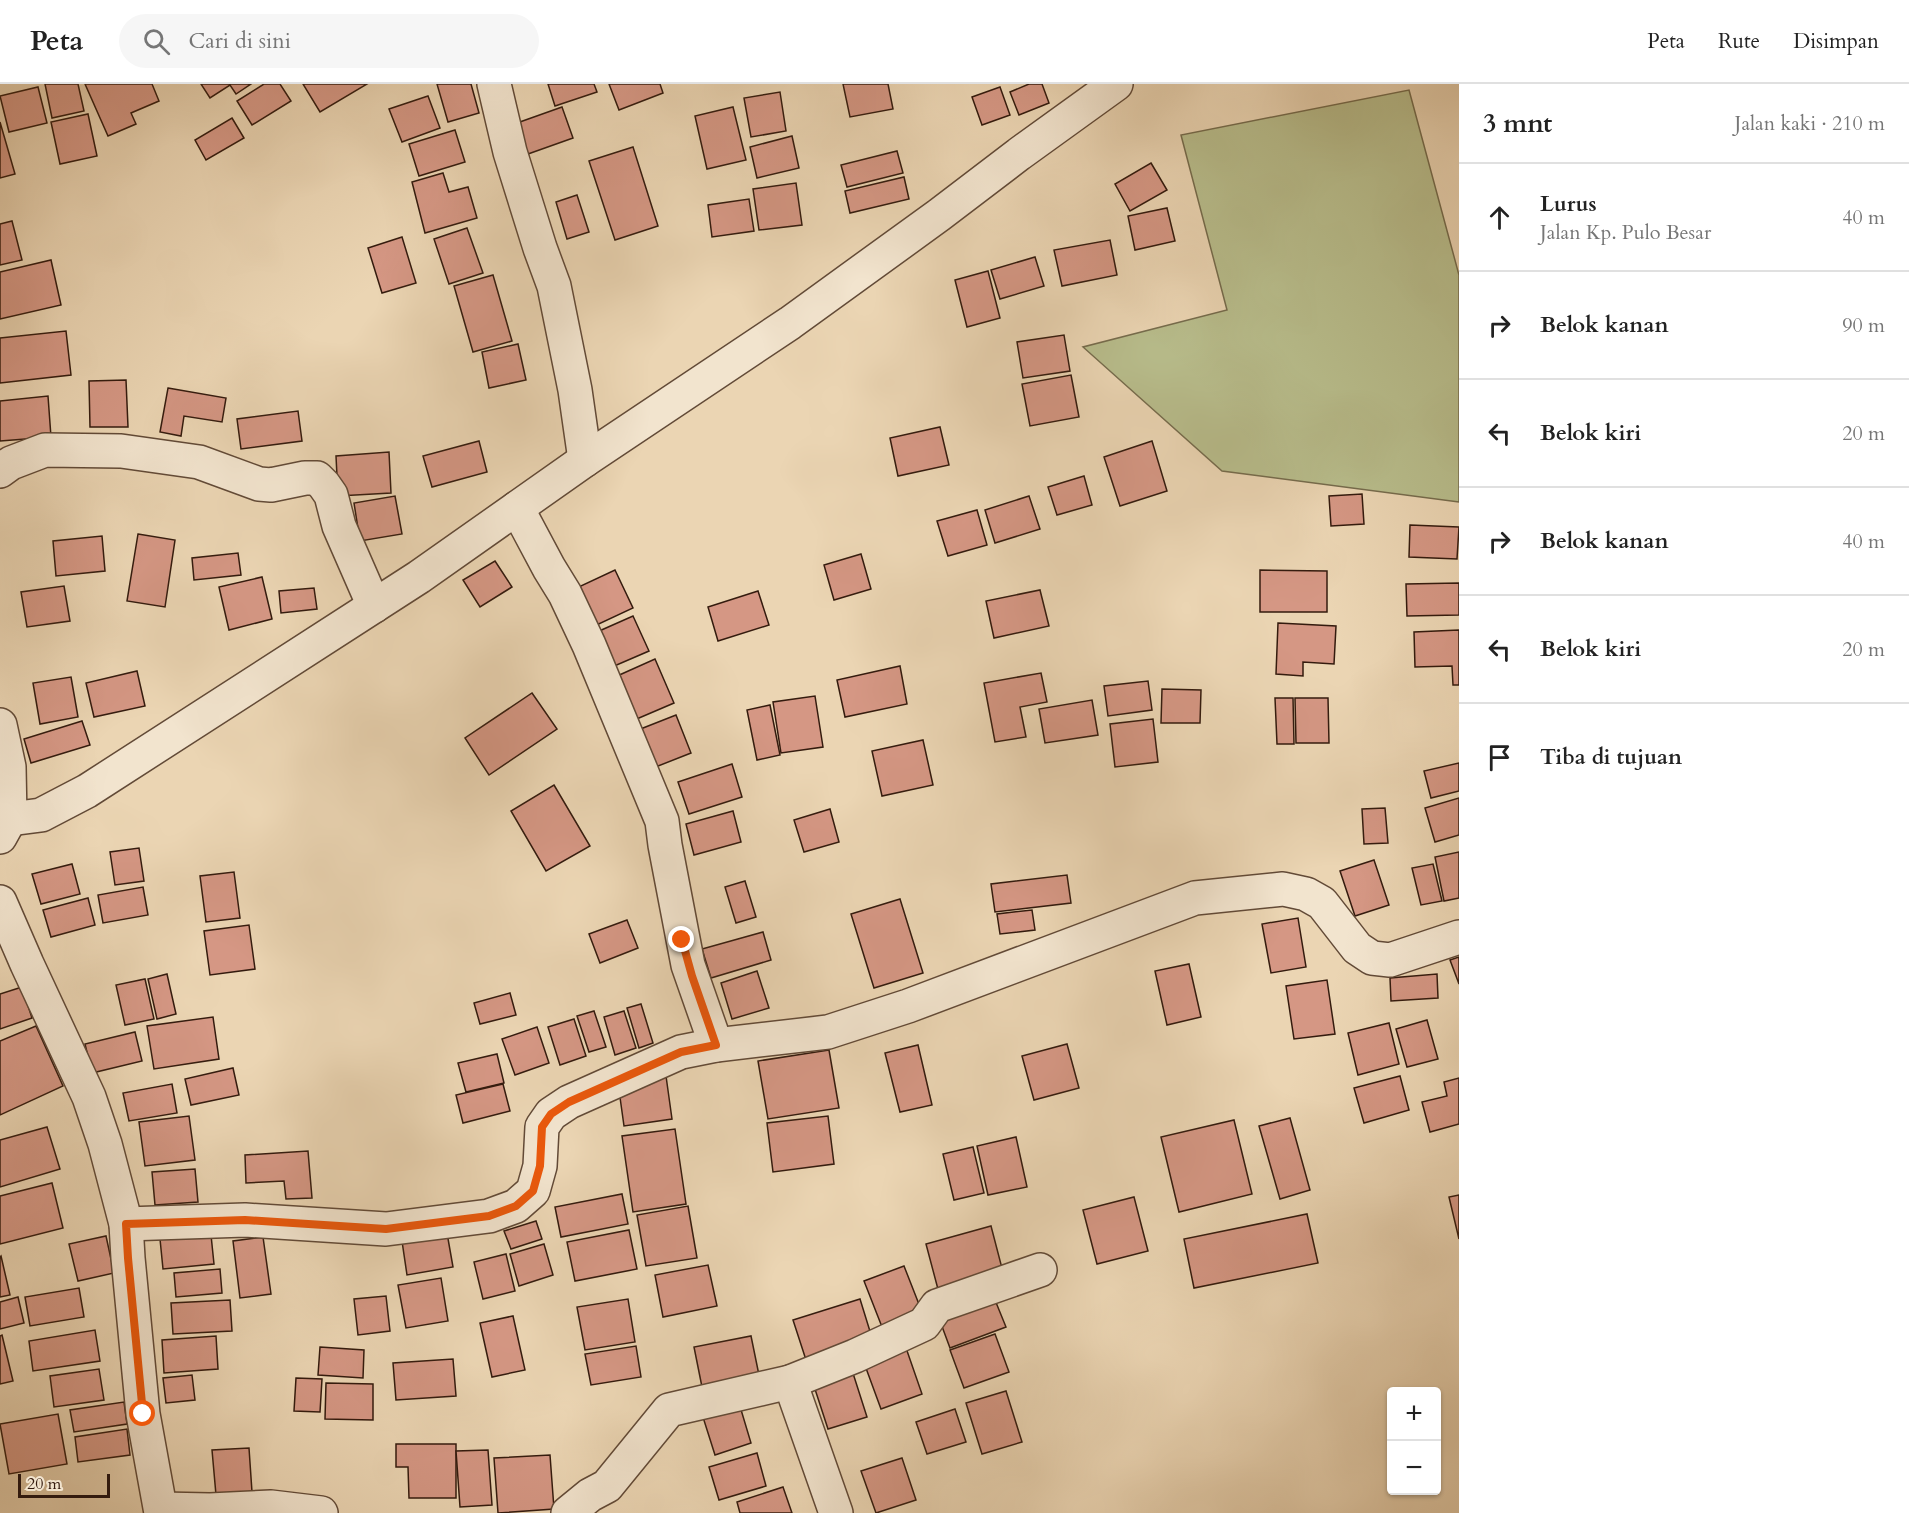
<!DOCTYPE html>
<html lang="id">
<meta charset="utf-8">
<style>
body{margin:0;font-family:Cardo,serif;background:#f6f6f6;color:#222}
.controls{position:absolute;right:18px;bottom:18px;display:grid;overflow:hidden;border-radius:6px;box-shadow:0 2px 4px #0004}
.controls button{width:54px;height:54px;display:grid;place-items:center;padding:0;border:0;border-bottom:2px solid #e0e0e0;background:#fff;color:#222;font:30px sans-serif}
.scale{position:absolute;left:18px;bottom:15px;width:92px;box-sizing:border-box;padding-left:6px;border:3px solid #341b0e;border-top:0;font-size:16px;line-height:21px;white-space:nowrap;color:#341b0e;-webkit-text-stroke:4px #f2e4ce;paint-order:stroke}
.stop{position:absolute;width:18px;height:18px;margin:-14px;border:4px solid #ea580c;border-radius:50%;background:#fff}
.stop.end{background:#ea580c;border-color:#fff;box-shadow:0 2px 6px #0008}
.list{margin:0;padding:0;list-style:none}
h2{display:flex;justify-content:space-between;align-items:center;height:78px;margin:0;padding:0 24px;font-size:26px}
h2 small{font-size:20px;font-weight:400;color:#767676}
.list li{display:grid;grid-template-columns:39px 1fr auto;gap:18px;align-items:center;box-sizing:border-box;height:108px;padding:0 24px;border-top:2px solid #e0e0e0}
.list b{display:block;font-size:22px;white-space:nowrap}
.list p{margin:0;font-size:20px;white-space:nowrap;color:#767676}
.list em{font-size:20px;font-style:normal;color:#767676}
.icon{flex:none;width:33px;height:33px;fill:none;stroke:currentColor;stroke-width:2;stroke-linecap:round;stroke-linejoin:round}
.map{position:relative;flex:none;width:1459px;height:1429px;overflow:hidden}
header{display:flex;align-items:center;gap:36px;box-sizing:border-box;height:84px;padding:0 30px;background:#fff;border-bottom:2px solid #e0e0e0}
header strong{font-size:28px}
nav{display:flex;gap:33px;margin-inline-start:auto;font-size:21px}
.search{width:420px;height:54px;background:#f6f6f6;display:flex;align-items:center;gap:15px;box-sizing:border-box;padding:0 21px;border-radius:33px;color:#767676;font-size:22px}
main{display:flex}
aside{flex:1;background:#fff}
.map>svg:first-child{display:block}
</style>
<header>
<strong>Peta</strong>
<div class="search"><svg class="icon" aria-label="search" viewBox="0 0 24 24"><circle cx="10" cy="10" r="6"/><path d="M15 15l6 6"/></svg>Cari di sini</div>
<nav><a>Peta</a><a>Rute</a><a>Disimpan</a></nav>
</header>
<main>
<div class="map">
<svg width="1459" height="1429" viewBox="0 0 1459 1429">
<rect width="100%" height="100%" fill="#ebd5b3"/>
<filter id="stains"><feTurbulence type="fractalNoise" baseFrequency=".00333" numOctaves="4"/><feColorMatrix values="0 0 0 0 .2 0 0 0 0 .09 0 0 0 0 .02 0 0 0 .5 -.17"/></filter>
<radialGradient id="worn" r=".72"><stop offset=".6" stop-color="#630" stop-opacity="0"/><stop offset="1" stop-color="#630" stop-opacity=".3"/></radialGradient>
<!-- green -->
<polygon fill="#b8bd8c" stroke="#766c4d" stroke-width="1.5" points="1409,6 1459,191 1459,418 1222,387 1083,263 1227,226 1181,51"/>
<!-- building -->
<g fill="#d59784" stroke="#341b0e" stroke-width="1.5">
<polygon points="45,0 78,0 84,27 52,34"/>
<polygon points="85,0 152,0 159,17 131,29 136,40 108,52"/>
<polygon points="201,0 251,0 236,10 230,1 210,14"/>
<polygon points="264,0 280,0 291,17 252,41 237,17"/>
<polygon points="303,0 367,0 320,28"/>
<polygon points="437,0 471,0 479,29 448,38"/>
<polygon points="548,0 594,0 597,8 555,22"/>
<polygon points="609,0 660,0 663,9 619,26"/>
<polygon points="843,0 888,0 893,25 850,33"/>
<polygon points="1029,0 1042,0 1049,19 1019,31 1010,8"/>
<polygon points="38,3 47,39 9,48 0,12"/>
<polygon points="1000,3 1010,31 982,41 972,13"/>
<polygon points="780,8 786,47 751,53 744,14"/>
<polygon points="428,12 440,44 402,58 389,25"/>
<polygon points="562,23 573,54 528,70 517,39"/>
<polygon points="733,23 746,76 707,85 695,32"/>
<polygon points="88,30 97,72 60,80 51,38"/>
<polygon points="232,34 244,54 206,76 195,56"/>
<polygon points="0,38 15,90 0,94"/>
<polygon points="455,46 465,78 419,92 409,60"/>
<polygon points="792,52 799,84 757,94 750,63"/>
<polygon points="633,63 658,142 615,156 589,77"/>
<polygon points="897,67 903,89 847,103 841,81"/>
<polygon points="1151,79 1167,106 1130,127 1115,100"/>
<polygon points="443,89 449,108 468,103 477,134 425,149 412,98"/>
<polygon points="904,93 909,115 850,129 845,107"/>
<polygon points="796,99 802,141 759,146 753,105"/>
<polygon points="577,111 589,148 567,155 556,118"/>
<polygon points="749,115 754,147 712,153 708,121"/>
<polygon points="1167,124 1175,157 1135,166 1128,132"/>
<polygon points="12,137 22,176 0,181 0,140"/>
<polygon points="467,144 483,189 449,200 434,155"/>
<polygon points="402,153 416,199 382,209 368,164"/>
<polygon points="1110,156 1117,191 1062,202 1054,166"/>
<polygon points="1035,173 1044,202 1000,215 991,186"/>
<polygon points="51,176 61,221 0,235 0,188"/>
<polygon points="988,187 1000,234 967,243 955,196"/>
<polygon points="493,191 512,257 473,268 454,202"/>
<polygon points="66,247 71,291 0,299 0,254"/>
<polygon points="1064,251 1070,287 1023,294 1017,258"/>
<polygon points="518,260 526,296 489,304 482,268"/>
<polygon points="1071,291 1079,333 1030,342 1022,300"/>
<polygon points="126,296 128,343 90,343 89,297"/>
<polygon points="168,304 226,314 222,338 184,332 181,352 160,348"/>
<polygon points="48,312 51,353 0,357 0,317"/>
<polygon points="298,327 302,357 241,365 237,335"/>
<polygon points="940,343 949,381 898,392 890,354"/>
<polygon points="479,357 487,388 432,403 423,372"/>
<polygon points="1152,357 1167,407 1120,422 1104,373"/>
<polygon points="389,368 391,409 338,412 336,372"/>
<polygon points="1084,392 1092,421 1057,431 1048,403"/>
<polygon points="1362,410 1364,440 1331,442 1329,412"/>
<polygon points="395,412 402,450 360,457 354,419"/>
<polygon points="1029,412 1040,445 995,459 985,426"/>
<polygon points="977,426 987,461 948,472 937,437"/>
<polygon points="1410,441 1459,443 1457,475 1409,473"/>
<polygon points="138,450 175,456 165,523 127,517"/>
<polygon points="102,452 105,487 56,492 53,457"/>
<polygon points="238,469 241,491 194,496 192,474"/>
<polygon points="861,470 871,505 834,516 824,481"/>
<polygon points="495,477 512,503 480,523 463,496"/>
<polygon points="615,486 633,524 588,545 570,507"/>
<polygon points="1260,486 1327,487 1327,528 1260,528"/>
<polygon points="262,493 272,535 229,546 219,503"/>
<polygon points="1459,499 1459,531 1407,532 1406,500"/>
<polygon points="64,502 70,537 27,543 21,508"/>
<polygon points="314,504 317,525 281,529 279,507"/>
<polygon points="1040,506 1049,542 994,554 986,517"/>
<polygon points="758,507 769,541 718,557 708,523"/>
<polygon points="633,532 649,567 612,583 597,548"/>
<polygon points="1278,539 1336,542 1334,580 1303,578 1303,592 1276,590"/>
<polygon points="1459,546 1459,601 1453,601 1452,582 1415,583 1414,548"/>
<polygon points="655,575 674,619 625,640 606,597"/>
<polygon points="900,582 907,620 845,633 837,596"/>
<polygon points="137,587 145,622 94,633 86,599"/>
<polygon points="1041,589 1047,618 1020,623 1026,653 995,658 984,599"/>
<polygon points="71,593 78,633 40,640 33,599"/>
<polygon points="1148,597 1152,626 1108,632 1104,602"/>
<polygon points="1162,605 1201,606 1200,639 1161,639"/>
<polygon points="532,609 557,645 489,691 465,654"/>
<polygon points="815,612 823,663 781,669 773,618"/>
<polygon points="1275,614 1293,614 1294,660 1277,660"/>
<polygon points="1295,614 1328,614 1329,659 1296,659"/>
<polygon points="1092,616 1098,651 1045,659 1039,625"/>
<polygon points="770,621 780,671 757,676 747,626"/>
<polygon points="676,631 691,669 653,684 638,646"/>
<polygon points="1153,635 1158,678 1115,683 1110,640"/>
<polygon points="82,637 90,661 31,679 24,655"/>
<polygon points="923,656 933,701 882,712 872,667"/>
<polygon points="1459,679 1459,707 1431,714 1424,687"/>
<polygon points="732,680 742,713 689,730 678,698"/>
<polygon points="554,701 590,762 546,787 511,727"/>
<polygon points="1459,714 1459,751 1435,758 1425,724"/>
<polygon points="1385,724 1388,759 1364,760 1362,725"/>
<polygon points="830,725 839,758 804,768 794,736"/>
<polygon points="733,727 741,758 694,771 686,740"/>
<polygon points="139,764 144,797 115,801 110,768"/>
<polygon points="1459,768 1459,814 1444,817 1435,773"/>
<polygon points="1374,776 1389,821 1355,832 1340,787"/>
<polygon points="72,780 80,810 41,820 32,790"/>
<polygon points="1433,780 1442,817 1421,821 1412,784"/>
<polygon points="234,788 240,834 206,838 200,792"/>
<polygon points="1067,791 1071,819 995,828 991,800"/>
<polygon points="745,797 756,833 736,839 725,803"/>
<polygon points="143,803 148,831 103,839 98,811"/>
<polygon points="88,814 95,841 51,853 43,826"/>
<polygon points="900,815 923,889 874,904 851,830"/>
<polygon points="1032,826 1035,846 1000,850 997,830"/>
<polygon points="1298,834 1306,883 1271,889 1262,840"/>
<polygon points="627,836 638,864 600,879 589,850"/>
<polygon points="249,841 255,885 210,891 204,847"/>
<polygon points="763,848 771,876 711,894 702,865"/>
<polygon points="1459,873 1459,900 1450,876"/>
<polygon points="1189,880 1201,933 1167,941 1155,887"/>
<polygon points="757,887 769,924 732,935 721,899"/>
<polygon points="167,890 176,930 157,935 148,895"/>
<polygon points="1437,890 1438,914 1391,917 1390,894"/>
<polygon points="145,895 154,935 125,941 116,901"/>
<polygon points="1327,896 1335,950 1294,955 1286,902"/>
<polygon points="22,903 32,934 0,945 0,910"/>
<polygon points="510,909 516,931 480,940 474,919"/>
<polygon points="641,920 653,959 639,964 627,924"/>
<polygon points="594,927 606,963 589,968 577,932"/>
<polygon points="624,927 636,964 615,971 604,933"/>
<polygon points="213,933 219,975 154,985 147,942"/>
<polygon points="574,935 586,972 560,981 548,943"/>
<polygon points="1427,936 1438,975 1407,983 1396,945"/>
<polygon points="1389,939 1399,980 1358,991 1348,949"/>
<polygon points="36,942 63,1002 0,1031 0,957"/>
<polygon points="537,943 549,979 515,991 502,955"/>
<polygon points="135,948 142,977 92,989 85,960"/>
<polygon points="1067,960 1079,1004 1034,1016 1022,972"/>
<polygon points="918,961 932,1021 900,1028 885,969"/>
<polygon points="829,966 839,1024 768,1035 758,977"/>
<polygon points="497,970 504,999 466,1008 458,979"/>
<polygon points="233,984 239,1011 191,1021 185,995"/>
<polygon points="666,992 672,1035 624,1042 618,999"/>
<polygon points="1400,992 1409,1026 1364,1039 1354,1004"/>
<polygon points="1459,994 1459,1040 1430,1048 1422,1018 1447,1012 1444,998"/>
<polygon points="172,1000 177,1029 129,1037 123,1009"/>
<polygon points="503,1000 510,1027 463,1039 456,1011"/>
<polygon points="189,1032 195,1076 145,1082 139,1038"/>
<polygon points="828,1032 834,1080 773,1088 767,1039"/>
<polygon points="1290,1034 1310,1106 1280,1115 1259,1042"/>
<polygon points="1234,1036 1252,1110 1179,1128 1161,1053"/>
<polygon points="47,1043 60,1085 0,1103 0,1056"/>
<polygon points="675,1045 686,1120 633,1128 622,1052"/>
<polygon points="1016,1053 1027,1103 988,1111 977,1062"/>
<polygon points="973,1063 984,1109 954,1116 943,1070"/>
<polygon points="308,1067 312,1114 286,1115 284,1097 246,1099 245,1071"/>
<polygon points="195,1085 198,1118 155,1121 152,1088"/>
<polygon points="52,1099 63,1144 0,1160 0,1112"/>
<polygon points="622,1110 628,1140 561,1153 555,1123"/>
<polygon points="1459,1111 1459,1155 1449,1113"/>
<polygon points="1134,1113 1148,1167 1097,1180 1083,1126"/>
<polygon points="688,1122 697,1174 646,1182 637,1131"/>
<polygon points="1307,1130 1318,1179 1194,1204 1184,1155"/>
<polygon points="536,1137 542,1155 511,1165 504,1147"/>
<polygon points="991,1142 1004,1192 939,1209 926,1160"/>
<polygon points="629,1146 637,1185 575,1197 567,1158"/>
<polygon points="447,1149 453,1183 407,1191 402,1157"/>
<polygon points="211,1151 214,1180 163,1185 160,1155"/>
<polygon points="106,1152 114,1189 78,1197 69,1160"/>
<polygon points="263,1153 271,1210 240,1214 233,1157"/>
<polygon points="544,1160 553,1191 519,1202 510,1170"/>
<polygon points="506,1170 515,1207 483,1215 474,1178"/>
<polygon points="1,1172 10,1211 0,1213 0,1173"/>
<polygon points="708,1181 717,1222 663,1233 655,1191"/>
<polygon points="904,1182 924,1233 884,1248 864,1197"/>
<polygon points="220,1185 222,1209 176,1213 174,1189"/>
<polygon points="441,1194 448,1237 406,1244 398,1201"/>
<polygon points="79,1204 84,1233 30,1242 25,1213"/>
<polygon points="386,1212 390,1247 358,1251 354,1215"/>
<polygon points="18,1213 24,1239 0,1245 0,1218"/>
<polygon points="628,1215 635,1258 585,1266 577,1223"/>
<polygon points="860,1215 873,1257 807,1279 793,1236"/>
<polygon points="230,1216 232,1247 173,1250 171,1219"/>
<polygon points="995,1216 1006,1243 950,1264 940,1237"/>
<polygon points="513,1232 525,1286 492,1293 480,1239"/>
<polygon points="95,1246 100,1277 33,1287 29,1257"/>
<polygon points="995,1250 1009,1288 964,1304 950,1266"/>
<polygon points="2,1251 13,1297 0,1300 0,1252"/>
<polygon points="216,1252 218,1285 164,1289 162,1256"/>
<polygon points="751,1252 760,1296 703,1308 694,1263"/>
<polygon points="905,1261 922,1310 881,1325 863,1276"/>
<polygon points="636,1262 641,1293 591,1301 585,1270"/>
<polygon points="320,1263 364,1266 363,1294 318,1291"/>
<polygon points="453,1275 456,1312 396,1316 393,1279"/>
<polygon points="851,1283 867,1333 828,1345 812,1296"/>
<polygon points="99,1285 104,1316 54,1323 50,1292"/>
<polygon points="192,1291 195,1316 166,1319 163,1294"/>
<polygon points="296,1294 322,1295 320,1328 294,1327"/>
<polygon points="326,1299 373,1300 373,1336 325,1335"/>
<polygon points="1006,1307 1022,1358 982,1370 966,1319"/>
<polygon points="124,1318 127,1340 74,1348 70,1326"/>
<polygon points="739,1319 751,1359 715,1371 702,1330"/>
<polygon points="955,1325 966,1358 927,1370 916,1338"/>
<polygon points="58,1330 67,1380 9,1390 0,1340"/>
<polygon points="127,1345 130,1371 78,1378 75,1353"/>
<polygon points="396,1360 456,1360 456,1414 409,1414 408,1383 396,1383"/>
<polygon points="249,1364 252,1408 216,1411 212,1366"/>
<polygon points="488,1366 492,1421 460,1423 456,1367"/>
<polygon points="757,1369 766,1402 719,1416 709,1383"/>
<polygon points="550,1371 554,1425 498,1429 494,1374"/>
<polygon points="902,1374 916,1416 876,1429 861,1387"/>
<polygon points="783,1403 792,1429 740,1429 737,1418"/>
</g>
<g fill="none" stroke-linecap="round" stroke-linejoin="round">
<defs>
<g id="minor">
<polyline points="494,0 510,68 540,164 554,202 575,306 585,376"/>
<polyline points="0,387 11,379 45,366 121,367 199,378 259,400 271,401 305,394 317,394 324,401 331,411 339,442 374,522"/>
<polyline points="517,424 549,484 565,510 589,561 662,737 665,761 688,881 716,961"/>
<polyline points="0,641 9,683 10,735 0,753"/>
<polyline points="10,735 41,731 87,707 419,493 585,376 790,239 939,131 1019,70 1116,0"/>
<polyline points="0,818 27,880 89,1013 105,1060 126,1140 128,1174 143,1330 161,1429"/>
<polyline points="126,1140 245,1136 386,1145 489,1132 516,1122 533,1107 540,1082 542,1043 551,1030 569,1018 681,968 716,961 828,948 908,922 1195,814 1283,805 1306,810 1322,819 1357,864 1372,874 1390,876 1459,853"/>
<polyline points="790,1298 836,1429"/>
<polyline points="161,1425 210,1426 271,1423 321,1429"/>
<polyline points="568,1429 590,1411 607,1402 669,1326 790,1298 855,1272 924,1240 937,1222 1040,1186"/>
</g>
</defs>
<!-- minor casing -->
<use href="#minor" stroke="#624a37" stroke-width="36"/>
<!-- minor -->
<use href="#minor" stroke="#f2e4ce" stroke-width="33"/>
</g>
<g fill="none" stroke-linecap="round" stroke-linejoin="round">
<!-- route -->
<polyline stroke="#ea580c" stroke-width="8" points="143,1330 128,1174 126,1140 245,1136 386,1145 489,1132 516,1122 533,1107 540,1082 542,1043 551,1030 569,1018 681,968 716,961 692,892 682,856"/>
</g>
<rect width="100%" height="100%" filter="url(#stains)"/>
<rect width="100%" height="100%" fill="url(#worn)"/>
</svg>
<div class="controls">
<button>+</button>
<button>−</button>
</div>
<div class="scale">20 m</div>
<div class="stop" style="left:143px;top:1330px"></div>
<div class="stop end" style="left:682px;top:856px"></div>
</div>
<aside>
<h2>3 mnt<small>Jalan kaki · 210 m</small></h2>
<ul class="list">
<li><svg class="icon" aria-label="ahead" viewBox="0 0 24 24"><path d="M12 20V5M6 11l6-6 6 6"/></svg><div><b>Lurus</b><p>Jalan Kp. Pulo Besar</p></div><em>40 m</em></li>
<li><svg class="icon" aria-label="right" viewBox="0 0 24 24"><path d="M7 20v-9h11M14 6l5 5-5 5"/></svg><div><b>Belok kanan</b></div><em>90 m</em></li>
<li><svg class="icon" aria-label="left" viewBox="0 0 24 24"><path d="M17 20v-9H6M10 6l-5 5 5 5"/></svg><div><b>Belok kiri</b></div><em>20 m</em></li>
<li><svg class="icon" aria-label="right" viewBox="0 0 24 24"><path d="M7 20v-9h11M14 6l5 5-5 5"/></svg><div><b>Belok kanan</b></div><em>40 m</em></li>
<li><svg class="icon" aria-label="left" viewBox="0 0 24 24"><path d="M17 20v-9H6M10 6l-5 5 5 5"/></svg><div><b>Belok kiri</b></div><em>20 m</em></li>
<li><svg class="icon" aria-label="arrive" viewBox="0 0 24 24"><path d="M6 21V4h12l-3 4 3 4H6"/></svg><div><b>Tiba di tujuan</b></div></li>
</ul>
</aside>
</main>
